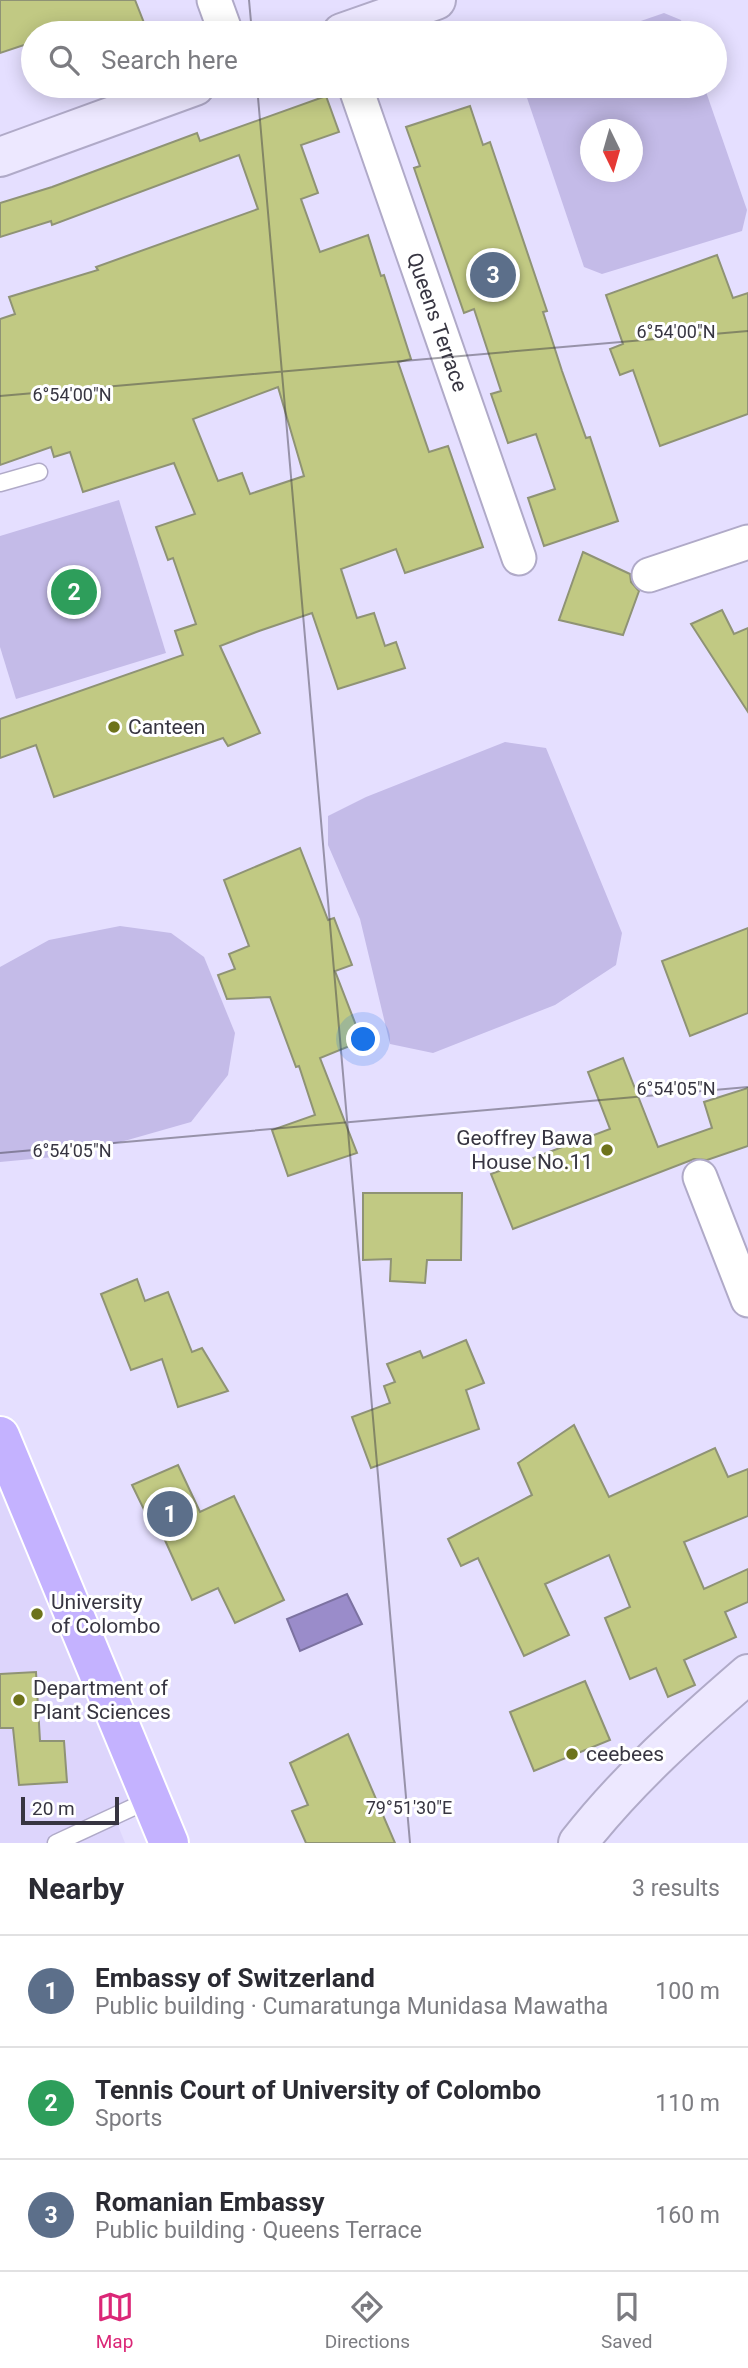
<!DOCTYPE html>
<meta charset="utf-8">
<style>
body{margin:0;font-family:Roboto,sans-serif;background:#f2f2f3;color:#2b2b33}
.compass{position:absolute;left:580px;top:119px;width:63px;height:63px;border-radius:50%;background:#fff;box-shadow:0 4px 18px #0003;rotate:175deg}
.scale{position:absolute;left:21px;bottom:18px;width:98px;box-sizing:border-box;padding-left:7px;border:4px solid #373541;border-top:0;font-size:19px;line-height:24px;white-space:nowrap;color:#373541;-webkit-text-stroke:5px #fff;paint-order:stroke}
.you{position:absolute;left:364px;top:1040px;width:24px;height:24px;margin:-18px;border:5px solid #fff;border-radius:50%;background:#1a73e8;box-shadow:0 0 0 10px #1a73e833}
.badge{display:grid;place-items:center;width:46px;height:46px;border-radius:50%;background:#db2777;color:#fff;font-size:23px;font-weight:700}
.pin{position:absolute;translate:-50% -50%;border:4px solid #fff;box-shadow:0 2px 7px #0006}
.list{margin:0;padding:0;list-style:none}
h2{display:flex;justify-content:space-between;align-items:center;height:91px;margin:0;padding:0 28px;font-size:30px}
h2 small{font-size:23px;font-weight:400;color:#7c7c81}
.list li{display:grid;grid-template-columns:46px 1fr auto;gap:21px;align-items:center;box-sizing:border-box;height:112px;padding:0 28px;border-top:2px solid #e1e1e2}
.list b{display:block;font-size:26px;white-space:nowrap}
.list p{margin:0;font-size:23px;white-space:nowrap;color:#7c7c81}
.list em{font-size:23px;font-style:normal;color:#7c7c81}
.icon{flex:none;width:38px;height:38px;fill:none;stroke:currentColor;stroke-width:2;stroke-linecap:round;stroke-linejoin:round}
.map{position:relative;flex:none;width:748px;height:1843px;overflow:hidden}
.search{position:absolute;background:#fff;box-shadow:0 4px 18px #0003;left:21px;right:21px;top:21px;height:77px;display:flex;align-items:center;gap:18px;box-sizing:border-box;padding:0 24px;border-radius:38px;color:#7c7c81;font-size:26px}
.sheet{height:427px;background:#fff}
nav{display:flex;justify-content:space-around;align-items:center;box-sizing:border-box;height:98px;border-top:2px solid #e1e1e2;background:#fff;font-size:19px;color:#7c7c81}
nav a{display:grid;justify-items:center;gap:4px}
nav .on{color:#db2777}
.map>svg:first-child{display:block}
</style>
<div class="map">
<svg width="748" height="1843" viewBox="0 0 748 1843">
<rect width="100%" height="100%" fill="#e5dfff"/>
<!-- built -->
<polygon fill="#ddd5fc" points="0,1436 148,1792 111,1808 125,1843 0,1843"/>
<!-- green -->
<g fill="#c4bbe8" fill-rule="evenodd">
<polygon points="664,13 681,20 686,33 606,33"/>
<path d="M523 86H704L747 210 742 231 602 274 584 267ZM590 130H632V172H590Z"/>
<polygon points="119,500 166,653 16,699 0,647 0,536"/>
<polygon points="505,742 546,748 622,933 616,965 555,1005 433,1053 390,1044 360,919 328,845 328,816 366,797"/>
<polygon points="120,926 171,933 204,957 235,1033 228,1075 191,1122 75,1155 0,1162 0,967 49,940"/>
</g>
<!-- water -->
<polygon fill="#9a8cca" stroke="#7c72a1" stroke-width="2" points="347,1594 362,1624 300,1651 287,1619"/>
<!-- building -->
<g fill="#c1c983" stroke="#8f9375" stroke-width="2" fill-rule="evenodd">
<polygon points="0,0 135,0 148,33 33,33 33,42 0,53"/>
<path d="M326 96 339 132 301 145 318 193 301 199 320 252 368 235 381 276 384 275 411 359 398 362 429 452 448 446 483 547 405 573 396 549 341 569 357 618 374 613 385 646 396 642 405 668 338 689 312 613 259 631 220 646 260 733 228 746 223 738 54 797 36 745 0 758V719L183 655 175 631 196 624 173 558 168 560 156 527 195 514 174 463 83 492 70 452 54 457 51 447 0 465V319L15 314 9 297 98 270 96 267 258 209 239 155 52 225 51 221 0 237V203L52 187 197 133 200 141ZM278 387 304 476 250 494 242 473 218 481 193 419Z"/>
<polygon points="470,106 483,145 490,142 547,311 543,312 562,371 586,438 590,437 618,521 544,546 528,498 555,489 536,434 508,443 491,394 501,391 474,309 464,313 414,168 420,166 406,127"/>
<polygon points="717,255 733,298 748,293 748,414 660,446 633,370 620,375 610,349 623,344 606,295"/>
<polygon points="583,552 630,574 631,582 639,591 623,635 559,620"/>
<polygon points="722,610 734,634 748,628 748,712 691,624"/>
<polygon points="300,848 328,920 334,918 352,965 335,971 362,1041 320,1058 357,1153 288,1176 272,1130 315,1115 299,1066 296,1067 270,997 227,999 218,975 235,969 229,954 249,946 224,880"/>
<polygon points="748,928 748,1013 690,1036 662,961"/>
<polygon points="623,1058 658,1147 712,1128 704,1102 748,1088 748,1146 707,1160 694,1159 513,1229 491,1174 610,1129 588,1072"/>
<polygon points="363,1193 462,1193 461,1260 427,1260 425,1283 390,1281 391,1259 363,1260"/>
<polygon points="137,1279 145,1301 168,1292 192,1352 202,1348 228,1391 178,1407 162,1359 131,1370 101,1294"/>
<polygon points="466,1340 484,1383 466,1390 479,1429 371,1468 352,1417 390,1403 384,1386 395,1382 387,1364 420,1351 423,1358"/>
<polygon points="574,1425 609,1497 715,1448 728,1477 748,1469 748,1516 684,1542 704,1589 748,1569 748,1602 725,1612 736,1637 684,1660 695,1685 668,1697 656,1668 630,1679 605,1618 630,1607 609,1555 545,1584 569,1635 524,1656 478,1558 461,1566 448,1539 532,1495 518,1463"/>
<polygon points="178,1465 200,1512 234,1496 284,1600 235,1623 218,1588 192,1600 159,1527 154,1530 132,1485"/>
<polygon points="36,1672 40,1741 64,1741 67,1782 19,1785 13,1728 0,1728 0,1674"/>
<polygon points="585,1681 610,1740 534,1771 510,1712"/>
<polygon points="348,1734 395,1843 306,1843 292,1811 308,1805 290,1763"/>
</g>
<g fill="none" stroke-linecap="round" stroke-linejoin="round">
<defs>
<g id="lane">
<polyline points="0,483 39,472"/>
<polyline points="56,1843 151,1799"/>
</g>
<g id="street">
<polyline points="214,0 226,33"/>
<path id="s1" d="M355 86 519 558"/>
<polyline points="649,575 748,542"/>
<polyline points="700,1177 748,1300"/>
</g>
<g id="secondary">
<polyline points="342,33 436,0"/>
<polyline points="0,157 195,86"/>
<path d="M578 1843C627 1780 688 1726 748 1674"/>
</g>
<polyline id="highway" points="0,1436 169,1843"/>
</defs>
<!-- lane casing -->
<use href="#lane" stroke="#b0aac8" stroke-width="19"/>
<!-- street casing -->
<use href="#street" stroke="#b0aac8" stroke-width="37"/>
<!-- secondary casing -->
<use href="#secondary" stroke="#b0aac8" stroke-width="42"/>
<!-- highway casing -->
<use href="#highway" stroke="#fff" stroke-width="42"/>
<!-- lane -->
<use href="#lane" stroke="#fff" stroke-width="16"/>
<!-- street -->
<use href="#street" stroke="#fff" stroke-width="33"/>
<!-- secondary -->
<use href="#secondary" stroke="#ede8ff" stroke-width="38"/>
<!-- highway -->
<use href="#highway" stroke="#c4b2ff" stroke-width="38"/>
</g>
<!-- ticks -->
<path fill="none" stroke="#373541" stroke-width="2" stroke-opacity="0.45" d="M249 0 252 33M257 86 410 1843M0 396 748 331M0 1153 748 1087"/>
<!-- markers -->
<g fill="#6d731b" stroke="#fff" stroke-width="2.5">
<circle cx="114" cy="727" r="7"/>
<circle cx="607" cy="1150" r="7"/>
<circle cx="37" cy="1614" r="7"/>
<circle cx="19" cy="1700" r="7"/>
<circle cx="572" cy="1754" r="7"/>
</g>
<g text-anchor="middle" stroke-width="6" stroke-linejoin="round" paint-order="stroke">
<!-- street labels -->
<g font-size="21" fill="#373541" stroke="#fff">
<text dy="7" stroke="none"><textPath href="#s1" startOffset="250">Queens Terrace</textPath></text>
</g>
<!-- poi labels -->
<g font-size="21" fill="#373541" stroke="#fff" text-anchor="start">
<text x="128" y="734">Canteen</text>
<text x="593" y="1145" text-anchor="end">Geoffrey Bawa<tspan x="593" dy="24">House No.11</tspan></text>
<text x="51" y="1609">University<tspan x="51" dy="24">of Colombo</tspan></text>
<text x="33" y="1695">Department of<tspan x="33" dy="24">Plant Sciences</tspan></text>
<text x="586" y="1761">ceebees</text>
</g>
</g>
<g font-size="18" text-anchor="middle" fill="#373541" stroke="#fff" stroke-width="6" stroke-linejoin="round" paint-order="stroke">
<text x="676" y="338">6°54'00"N</text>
<text x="72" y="401">6°54'00"N</text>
<text x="676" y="1095">6°54'05"N</text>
<text x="72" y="1157">6°54'05"N</text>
<text x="409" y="1814">79°51'30"E</text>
</g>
</svg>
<svg class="compass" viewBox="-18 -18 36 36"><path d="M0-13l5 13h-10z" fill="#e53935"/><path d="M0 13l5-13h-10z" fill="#7c7c81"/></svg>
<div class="scale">20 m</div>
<div class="you"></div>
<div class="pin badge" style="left:170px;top:1514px;background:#5c6f8a">1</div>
<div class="pin badge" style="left:74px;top:592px;background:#2e9e5b">2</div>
<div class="pin badge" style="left:493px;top:275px;background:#5c6f8a">3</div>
<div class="search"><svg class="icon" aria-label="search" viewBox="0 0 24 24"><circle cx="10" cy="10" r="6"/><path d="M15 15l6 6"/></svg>Search here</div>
</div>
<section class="sheet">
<h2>Nearby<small>3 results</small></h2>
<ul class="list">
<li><span class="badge" style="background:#5c6f8a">1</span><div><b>Embassy of Switzerland</b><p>Public building · Cumaratunga Munidasa Mawatha</p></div><em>100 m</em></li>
<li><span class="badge" style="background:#2e9e5b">2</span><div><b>Tennis Court of University of Colombo</b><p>Sports</p></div><em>110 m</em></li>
<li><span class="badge" style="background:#5c6f8a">3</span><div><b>Romanian Embassy</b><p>Public building · Queens Terrace</p></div><em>160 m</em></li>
</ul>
</section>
<nav>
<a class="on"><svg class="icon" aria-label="map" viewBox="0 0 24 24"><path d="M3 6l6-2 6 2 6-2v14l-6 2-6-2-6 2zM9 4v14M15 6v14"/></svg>Map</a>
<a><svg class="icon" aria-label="directions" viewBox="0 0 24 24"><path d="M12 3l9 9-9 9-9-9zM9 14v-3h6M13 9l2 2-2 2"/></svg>Directions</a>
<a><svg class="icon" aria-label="saved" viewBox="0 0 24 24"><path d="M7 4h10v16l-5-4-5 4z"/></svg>Saved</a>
</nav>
